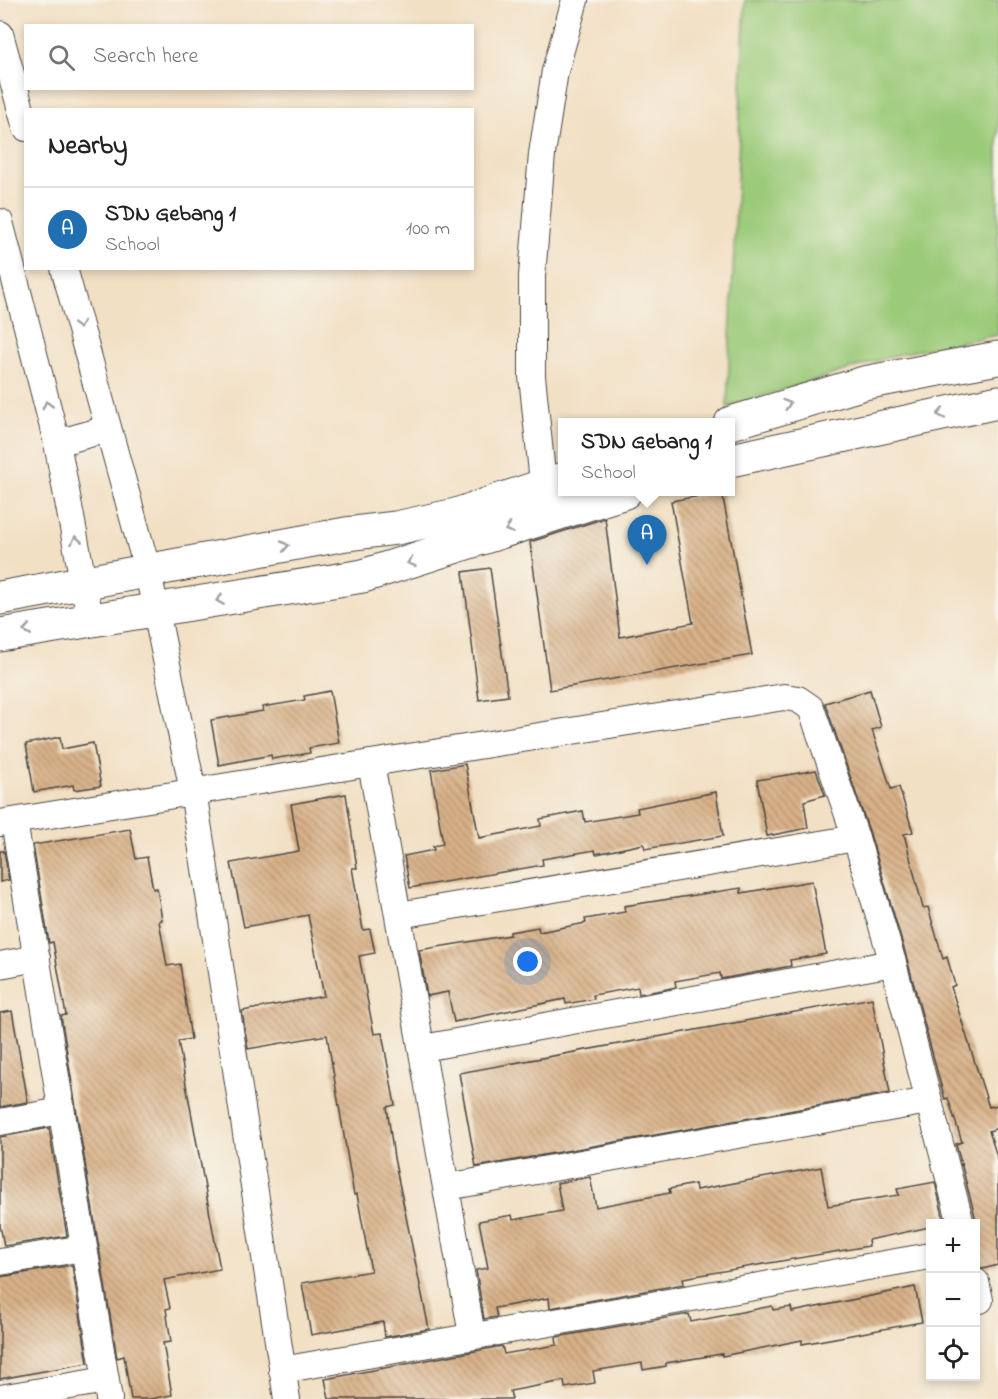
<!DOCTYPE html>
<meta charset="utf-8">
<style>
body{margin:0;font-family:"Indie Flower",sans-serif;background:#f2f2f2;color:#222}
.controls{position:absolute;right:18px;bottom:18px;display:grid;overflow:hidden;border-radius:0px;box-shadow:0 3px 9px #0003}
.controls button{width:54px;height:54px;display:grid;place-items:center;padding:0;border:0;border-bottom:2px solid #e0e0e0;background:#fff;color:#222;font:30px sans-serif}
.you{position:absolute;left:528px;top:962px;width:21px;height:21px;margin:-15px;border:4px solid #fff;border-radius:50%;background:#1a73e8;box-shadow:0 0 0 9px #1a73e833}
.badge{display:grid;place-items:center;width:39px;height:39px;border-radius:50%;background:#1f6fb2;color:#fff;font-size:20px;font-weight:700}
.pin{position:absolute;translate:-50% -50px;filter:drop-shadow(0 2px 3px #0008)}
.pin::after{content:'';position:absolute;top:32px;width:21px;height:18px;background:inherit;clip-path:polygon(0 0,100% 0,50% 100%)}
.popup{position:absolute;left:558px;top:418px;width:177px;height:78px;box-sizing:border-box;display:grid;place-content:center;border-radius:0px;background:#fff;filter:drop-shadow(0 2px 4px #0005);font-size:20px;white-space:nowrap;color:#767676}
.popup b{font-size:22px;color:#222}
.popup::after{content:'';position:absolute;left:50%;top:100%;margin-left:-12px;border:12px solid transparent;border-top-color:#fff}
.list{margin:0;padding:0;list-style:none}
h2{display:flex;justify-content:space-between;align-items:center;height:78px;margin:0;padding:0 24px;font-size:26px}
h2 small{font-size:20px;font-weight:400;color:#767676}
.list li{display:grid;grid-template-columns:39px 1fr auto;gap:18px;align-items:center;box-sizing:border-box;height:84px;padding:0 24px;border-top:2px solid #e0e0e0}
.list b{display:block;font-size:22px;white-space:nowrap}
.list p{margin:0;font-size:20px;white-space:nowrap;color:#767676}
.list em{font-size:20px;font-style:normal;color:#767676}
.icon{flex:none;width:33px;height:33px;fill:none;stroke:currentColor;stroke-width:2;stroke-linecap:round;stroke-linejoin:round}
.map{position:relative;flex:none;width:998px;height:1399px;overflow:hidden}
.search{position:absolute;background:#fff;box-shadow:0 3px 9px #0003;left:24px;top:24px;width:450px;height:66px;display:flex;align-items:center;gap:15px;box-sizing:border-box;padding:0 21px;border-radius:0px;color:#767676;font-size:22px}
.panel{position:absolute;background:#fff;box-shadow:0 3px 9px #0003;left:24px;top:108px;width:450px;height:162px;border-radius:0px}
.map>svg:first-child{display:block}
</style>
<div class="map">
<svg width="998" height="1399" viewBox="0 0 998 1399">
<defs>
<pattern id="building-back-hatch" width="6" height="6" patternUnits="userSpaceOnUse" patternTransform="scale(1.5)"><rect width="6" height="6" fill="#d8b187"/><path d="M-1 5l2 2M0 0l6 6M5-1l2 2" fill="none" stroke="#af906f"/></pattern>
</defs>
<rect width="100%" height="100%" fill="#f7f3e8"/>
<filter id="ink" filterUnits="userSpaceOnUse"><feTurbulence type="fractalNoise" baseFrequency=".0167" numOctaves="2"/><feDisplacementMap in="SourceGraphic" scale="12" xChannelSelector="R" yChannelSelector="G"/><feConvolveMatrix kernelMatrix="1 2 1 2 8 2 1 2 1" color-interpolation-filters="sRGB"/></filter>
<filter id="wash" filterUnits="userSpaceOnUse"><feTurbulence type="fractalNoise" baseFrequency=".008" numOctaves="4" result="noise"/><feDisplacementMap in="SourceGraphic" scale="24" xChannelSelector="R" yChannelSelector="G"/><feGaussianBlur stdDeviation="1.35" result="paint"/><feColorMatrix in="noise" values="0 0 0 0 0 0 0 0 0 0 0 0 0 0 0 0 0 1.4 0 .05"/><feComposite in="paint" operator="in"/></filter>
<g filter="url(#wash)">
<rect width="100%" height="100%" fill="#f2e0c5"/>
<!-- grass -->
<polygon fill="#9bca79" stroke="#637a52" stroke-width="1.5" points="745,0 998,0 998,335 899,354 727,407"/>
<g id="blocks">
<!-- building -->
<g fill="url(#building-back-hatch)">
<polygon points="722,492 752,655 550,690 530,542 605,518 620,637 693,623 671,501"/>
<polygon points="490,568 508,696 479,700 463,572"/>
<polygon points="870,690 881,727 872,730 891,789 899,787 913,832 904,834 923,908 928,907 943,959 947,957 955,985 951,987 989,1107 998,1105 998,1128 989,1131 998,1160 998,1265 983,1269 979,1268 975,1256 976,1220 956,1144 962,1142 948,1098 945,1099 940,1082 907,959 870,834 825,703"/>
<polygon points="330,691 339,743 309,748 310,753 272,759 271,755 219,765 211,720 263,711 262,707 305,700 304,696"/>
<polygon points="60,737 62,749 93,743 101,786 74,790 73,785 34,792 26,744"/>
<polygon points="465,764 479,838 541,826 540,819 583,811 585,822 638,813 637,808 716,792 723,836 645,849 644,844 596,854 595,850 542,859 543,865 410,888 404,856 434,850 433,846 443,844 431,770"/>
<polygon points="816,770 825,795 804,801 808,828 767,836 757,780"/>
<polygon points="346,794 357,868 352,868 363,930 370,929 375,953 359,956 374,1034 382,1033 395,1105 387,1107 394,1158 429,1329 385,1337 383,1322 311,1335 302,1283 371,1271 357,1194 354,1195 327,1035 248,1049 242,1011 324,996 308,915 244,927 231,863 299,851 291,804"/>
<polygon points="130,829 136,859 147,857 153,889 157,888 162,920 159,921 167,966 180,964 191,1039 178,1041 220,1269 164,1280 170,1308 166,1309 171,1342 163,1343 172,1395 150,1399 131,1399 124,1356 117,1358 61,1016 66,1015 53,942 49,943 33,845"/>
<polygon points="0,851 4,851 9,880 0,882"/>
<polygon points="812,881 826,954 790,960 791,966 721,979 720,973 675,981 676,987 662,990 639,994 638,987 593,995 594,999 566,1004 565,999 454,1022 448,992 427,996 419,950 510,935 510,932 538,927 539,932 586,923 585,919 625,912 624,906 741,888 741,893"/>
<polygon points="872,998 890,1093 476,1167 459,1073"/>
<polygon points="12,1011 28,1102 0,1107 0,1013"/>
<polygon points="49,1128 67,1236 4,1246 0,1225 0,1137"/>
<polygon points="821,1167 828,1206 899,1195 897,1189 935,1182 945,1224 930,1224 930,1227 868,1240 869,1246 683,1278 684,1284 550,1308 549,1298 495,1308 497,1317 484,1319 476,1270 488,1268 479,1221 512,1215 513,1220 562,1211 557,1183 590,1177 596,1207 670,1193 669,1189 695,1184 696,1190"/>
<polygon points="72,1265 88,1363 0,1379 0,1277"/>
<polygon points="915,1287 922,1322 802,1344 802,1340 722,1356 722,1354 666,1363 666,1366 643,1370 642,1363 593,1371 595,1383 565,1388 564,1381 510,1391 512,1399 329,1399 325,1379 502,1346 504,1354 557,1345 556,1337 689,1314 691,1322 772,1306 773,1310 791,1307 792,1312"/>
</g>
</g>
</g>
<g filter="url(#ink)">
<use href="#blocks" fill-opacity="0" stroke="#494642" stroke-width="1.5"/>
<g fill="none" stroke-linecap="round" stroke-linejoin="round">
<defs>
<g id="minor">
<polyline points="0,34 26,128"/>
<polyline points="0,222 57,443 90,618"/>
<polyline points="64,268 148,572 193,791 287,1399"/>
<polyline points="57,443 107,429"/>
<polyline points="545,502 532,376 532,276 542,154 555,71 575,0"/>
<polyline points="371,763 784,697 798,699 811,708 856,838 893,963 961,1224"/>
<polyline points="14,821 109,1399"/>
<polyline points="0,823 371,763 472,1335"/>
<polyline points="399,915 856,838"/>
<polyline points="0,965 37,958"/>
<polyline points="423,1048 893,963"/>
<polyline points="0,1122 61,1111"/>
<polyline points="447,1187 928,1101"/>
<polyline points="0,1262 83,1248"/>
<polyline points="976,1282 980,1300"/>
<polyline points="282,1370 930,1256"/>
<polyline points="0,1398 106,1380"/>
</g>
<g id="tertiary">
<polyline points="731,423 864,383 998,358"/>
<polyline points="731,460 998,402"/>
<polyline points="0,598 346,534 396,528 456,515 563,479"/>
<polyline points="0,635 363,576 625,492"/>
</g>
</defs>
<!-- minor casing -->
<use href="#minor" stroke="#494642" stroke-width="28"/>
<!-- tertiary casing -->
<use href="#tertiary" stroke="#494642" stroke-width="35"/>
<!-- minor -->
<use href="#minor" stroke="#fff" stroke-width="26"/>
<!-- tertiary -->
<use href="#tertiary" stroke="#fff" stroke-width="33"/>
</g>
<!-- one-way arrows -->
<defs><path id="oneway-chevron" d="M-2-3.5L2.5 0L-2 3.5" fill="none" stroke-width="1.6" stroke-linecap="round" stroke-linejoin="round" transform="scale(1.5)"/></defs>
<g stroke="#a0a0a0">
<use href="#oneway-chevron" transform="translate(79 325) rotate(75)"/>
<use href="#oneway-chevron" transform="translate(787 404) rotate(-18)"/>
<use href="#oneway-chevron" transform="translate(47 405) rotate(-105)"/>
<use href="#oneway-chevron" transform="translate(941 414) rotate(168)"/>
<use href="#oneway-chevron" transform="translate(509 529) rotate(161)"/>
<use href="#oneway-chevron" transform="translate(76 540) rotate(-101)"/>
<use href="#oneway-chevron" transform="translate(285 546) rotate(-11)"/>
<use href="#oneway-chevron" transform="translate(411 562) rotate(162)"/>
<use href="#oneway-chevron" transform="translate(220 600) rotate(171)"/>
<use href="#oneway-chevron" transform="translate(27 630) rotate(170)"/>
</g>
</g>
</svg>
<div class="controls">
<button>+</button>
<button>−</button>
<button><svg class="icon" aria-label="locate" viewBox="0 0 24 24"><circle cx="12" cy="12" r="6"/><path d="M12 2v4M12 18v4M2 12h4M18 12h4"/></svg></button>
</div>
<div class="you"></div>
<div class="pin badge" style="left:647px;top:565px">A</div>
<div class="popup"><b>SDN Gebang 1</b>School</div>
<div class="search"><svg class="icon" aria-label="search" viewBox="0 0 24 24"><circle cx="10" cy="10" r="6"/><path d="M15 15l6 6"/></svg>Search here</div>
<section class="panel">
<h2>Nearby<small></small></h2>
<ul class="list">
<li><span class="badge">A</span><div><b>SDN Gebang 1</b><p>School</p></div><em>100 m</em></li>
</ul>
</section>
</div>
